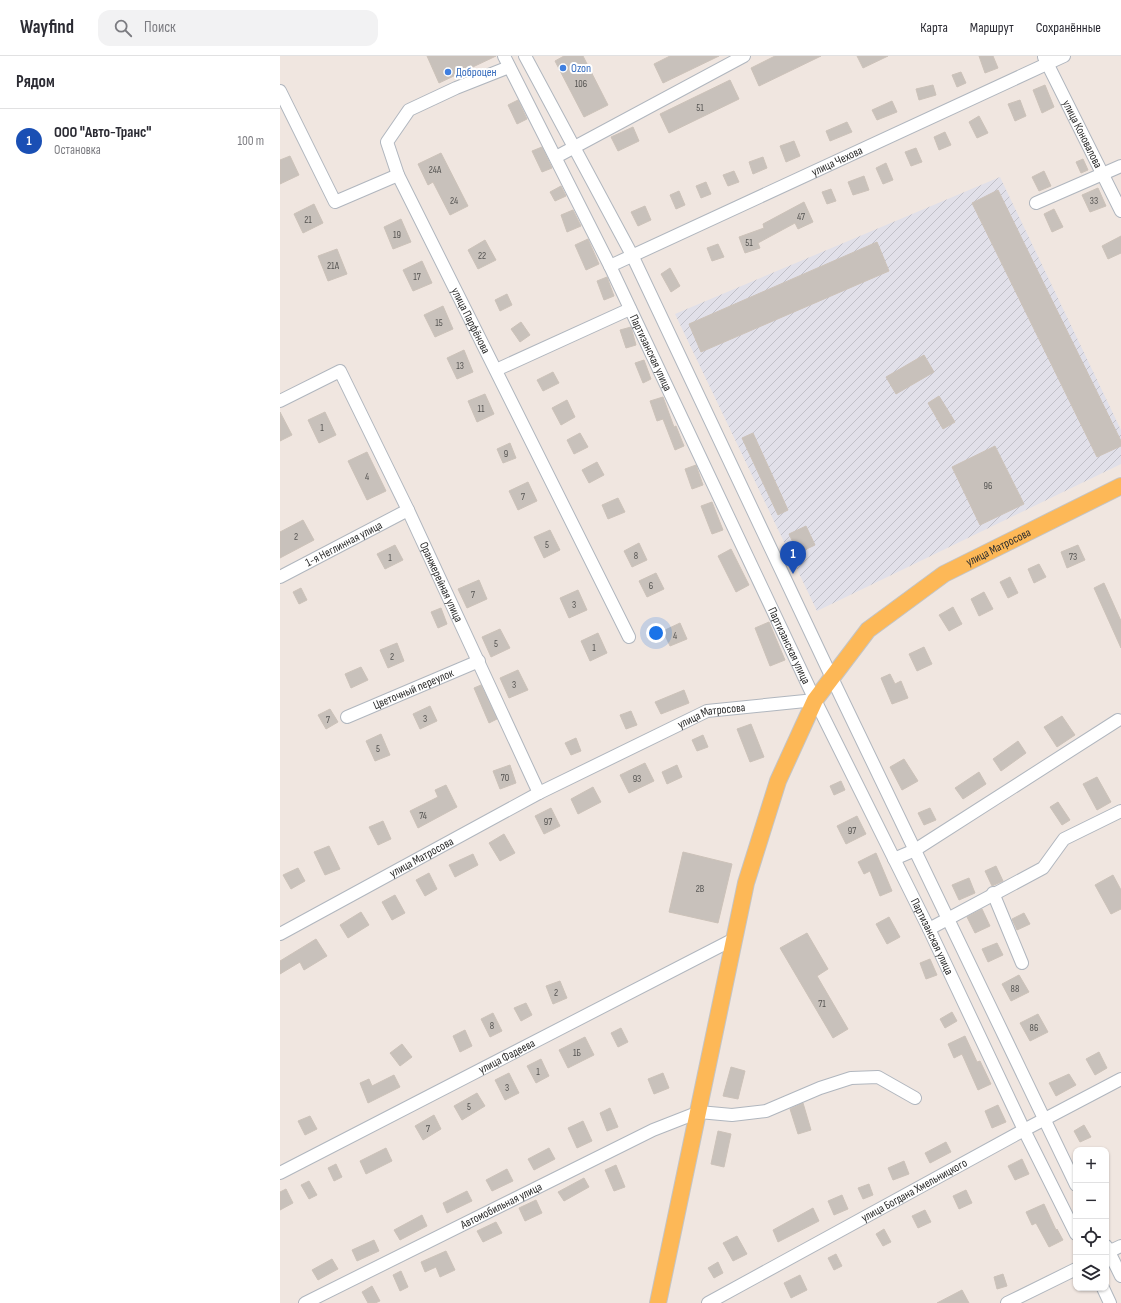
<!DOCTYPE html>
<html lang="ru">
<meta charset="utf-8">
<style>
body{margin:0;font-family:"Sofia Sans Condensed",sans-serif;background:#f2f2f3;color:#2b2b33}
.controls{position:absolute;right:12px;bottom:12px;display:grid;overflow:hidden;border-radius:8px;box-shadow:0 1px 3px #0004}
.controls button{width:36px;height:36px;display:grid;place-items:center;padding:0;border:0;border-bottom:1px solid #e1e1e2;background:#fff;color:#2b2b33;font:20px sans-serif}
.you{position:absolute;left:376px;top:577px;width:14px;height:14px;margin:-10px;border:3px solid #fff;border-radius:50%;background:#1a73e8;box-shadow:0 0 0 6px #1a73e833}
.badge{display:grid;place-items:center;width:26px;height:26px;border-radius:50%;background:#0f766e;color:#fff;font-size:13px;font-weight:700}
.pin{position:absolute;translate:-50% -33px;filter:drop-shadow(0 1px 2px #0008)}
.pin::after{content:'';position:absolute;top:21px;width:14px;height:12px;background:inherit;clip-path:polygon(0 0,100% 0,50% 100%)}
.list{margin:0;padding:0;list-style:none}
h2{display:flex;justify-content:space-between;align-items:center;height:52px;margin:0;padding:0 16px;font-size:17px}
h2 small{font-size:13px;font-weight:400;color:#7c7c81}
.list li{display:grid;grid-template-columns:26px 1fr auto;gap:12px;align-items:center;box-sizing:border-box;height:64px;padding:0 16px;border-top:1px solid #e1e1e2}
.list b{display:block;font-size:15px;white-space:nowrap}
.list p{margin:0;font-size:13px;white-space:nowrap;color:#7c7c81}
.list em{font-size:13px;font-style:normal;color:#7c7c81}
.icon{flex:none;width:22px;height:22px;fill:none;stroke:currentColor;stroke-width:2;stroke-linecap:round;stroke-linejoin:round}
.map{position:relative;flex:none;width:841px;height:1247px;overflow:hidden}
header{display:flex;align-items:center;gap:24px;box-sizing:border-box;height:56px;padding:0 20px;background:#fff;border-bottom:1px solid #e1e1e2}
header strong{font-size:19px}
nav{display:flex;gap:22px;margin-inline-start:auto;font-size:14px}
.search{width:280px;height:36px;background:#f2f2f3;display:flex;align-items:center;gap:10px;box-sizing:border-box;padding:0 14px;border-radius:12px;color:#7c7c81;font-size:15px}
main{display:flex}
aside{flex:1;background:#fff}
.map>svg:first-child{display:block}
</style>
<header>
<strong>Wayfind</strong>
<div class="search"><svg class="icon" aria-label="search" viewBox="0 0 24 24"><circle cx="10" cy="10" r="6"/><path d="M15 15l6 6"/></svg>Поиск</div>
<nav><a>Карта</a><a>Маршрут</a><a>Сохранённые</a></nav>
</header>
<main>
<aside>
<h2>Рядом<small></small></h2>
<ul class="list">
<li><span class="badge" style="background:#1a4fb4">1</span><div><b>ООО &quot;Авто-Транс&quot;</b><p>Остановка</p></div><em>100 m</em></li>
</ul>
</aside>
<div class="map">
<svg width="841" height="1247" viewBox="0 0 841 1247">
<defs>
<pattern id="industrial-furrows" width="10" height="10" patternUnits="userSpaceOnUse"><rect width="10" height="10" fill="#e1e0e9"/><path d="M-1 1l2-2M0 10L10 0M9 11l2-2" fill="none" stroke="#c1c0c8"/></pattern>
</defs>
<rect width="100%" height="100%" fill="#f0e6e0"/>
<!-- industrial -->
<polygon fill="url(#industrial-furrows)" points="720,121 841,374 841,408 537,555 395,258"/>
<!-- building -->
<g fill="#c8c1bb" stroke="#ccc2b9">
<polygon points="147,0 216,0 159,27"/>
<polygon points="284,0 303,0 328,49 304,61 275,5"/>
<polygon points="390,0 439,0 383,27 374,8"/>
<polygon points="495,0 541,0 479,30 471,12"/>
<polygon points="577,0 608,0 583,12"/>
<polygon points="699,0 713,0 718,12 705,17"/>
<polygon points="681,16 686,27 677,31 672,19"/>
<polygon points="450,24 459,43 389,77 380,58"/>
<polygon points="653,29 656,39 639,44 636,33"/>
<polygon points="765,29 774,51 762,57 753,34"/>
<polygon points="238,44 247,63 237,68 228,49"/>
<polygon points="740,44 746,60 735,65 728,48"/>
<polygon points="612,45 617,56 597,64 592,54"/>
<polygon points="699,60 708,77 697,82 689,66"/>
<polygon points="567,66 572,76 550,85 546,75"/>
<polygon points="353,71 359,85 338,95 331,81"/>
<polygon points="665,76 671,89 659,94 654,81"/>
<polygon points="514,85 520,100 506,106 500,90"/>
<polygon points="262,91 272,112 262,116 252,95"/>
<polygon points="636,92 642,106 631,110 625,96"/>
<polygon points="161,97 188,150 170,159 153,126 148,129 138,108"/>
<polygon points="10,100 19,119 0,128 0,104"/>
<polygon points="483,101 487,112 473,118 469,106"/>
<polygon points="803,103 808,114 801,117 796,106"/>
<polygon points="606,107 613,124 603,128 596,112"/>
<polygon points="454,115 459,126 448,130 443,119"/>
<polygon points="764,115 771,130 759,135 752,121"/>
<polygon points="584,120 589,134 573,139 568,126"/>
<polygon points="426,126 431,138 421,142 416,130"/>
<polygon points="281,130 286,140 275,145 270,136"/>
<polygon points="818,132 826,150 810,156 802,139"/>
<polygon points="551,133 556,145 547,148 542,136"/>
<polygon points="718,134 841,385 841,390 817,401 692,147"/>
<polygon points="399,135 405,149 396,153 390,139"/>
<polygon points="524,146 533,166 518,173 515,167 478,187 480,192 465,197 459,181 484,172 483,168"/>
<polygon points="34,148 43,167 23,177 14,158"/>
<polygon points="365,150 371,164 358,170 351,156"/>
<polygon points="774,153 783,171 772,176 764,158"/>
<polygon points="293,154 301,170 287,176 281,159"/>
<polygon points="121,163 131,186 113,193 104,171"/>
<polygon points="841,180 841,197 828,203 822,190"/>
<polygon points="308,183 319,208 306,214 295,189"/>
<polygon points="205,184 216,204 198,213 188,194"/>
<polygon points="597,186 609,215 421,296 409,268"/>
<polygon points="438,188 444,201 432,205 427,192"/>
<polygon points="57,193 67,218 48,225 38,200"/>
<polygon points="142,205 152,227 133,235 123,214"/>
<polygon points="390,212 400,230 391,236 381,218"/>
<polygon points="327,221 334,240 324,244 317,225"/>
<polygon points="227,238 232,249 220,255 215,244"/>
<polygon points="163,250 173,273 155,281 144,259"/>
<polygon points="241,266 250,279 240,286 231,273"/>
<polygon points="351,271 356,289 346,292 340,274"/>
<polygon points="184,294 193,316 177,323 167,302"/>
<polygon points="644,299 654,316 616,338 606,321"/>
<polygon points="364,304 371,323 363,327 355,307"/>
<polygon points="273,316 279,327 263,335 257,324"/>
<polygon points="205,338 214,358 197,366 188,345"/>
<polygon points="659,340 675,366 663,373 648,347"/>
<polygon points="383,341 394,371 396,370 404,390 395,394 383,363 377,365 370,345"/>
<polygon points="287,344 295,361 281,369 272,352"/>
<polygon points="0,356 12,379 0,385"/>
<polygon points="45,356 56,379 39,387 28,364"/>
<polygon points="300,377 308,391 294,398 287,384"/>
<polygon points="473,377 508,454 498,459 462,382"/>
<polygon points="230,387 236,402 223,407 217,393"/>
<polygon points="715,390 744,448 700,469 672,411"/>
<polygon points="87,396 106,435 87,444 68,405"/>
<polygon points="317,406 324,419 309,427 302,414"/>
<polygon points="416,409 423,429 412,433 405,413"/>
<polygon points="248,426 257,445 238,454 229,435"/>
<polygon points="338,442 345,456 328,463 322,449"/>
<polygon points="432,446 443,474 432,478 421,450"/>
<polygon points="23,464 34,484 0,502 0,476"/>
<polygon points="526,470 535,489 518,497 509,478"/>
<polygon points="270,474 280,494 264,502 254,481"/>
<polygon points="359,487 367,504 352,511 344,495"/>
<polygon points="115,489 123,504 105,513 97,498"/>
<polygon points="798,489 805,504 787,512 781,496"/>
<polygon points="451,493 469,529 456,536 438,500"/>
<polygon points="759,508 766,521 754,527 748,513"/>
<polygon points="376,517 384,533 367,541 359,525"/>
<polygon points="730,521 738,537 728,542 720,526"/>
<polygon points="199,524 207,543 187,552 178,533"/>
<polygon points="824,527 841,565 841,592 814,532"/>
<polygon points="21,532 27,544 19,548 13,536"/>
<polygon points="298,534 307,554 289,562 280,542"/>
<polygon points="704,536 713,553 699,560 691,543"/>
<polygon points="673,551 682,568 669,575 659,559"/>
<polygon points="161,552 167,568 158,572 151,556"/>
<polygon points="489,566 505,604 490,610 475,572"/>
<polygon points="400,567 407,583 390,590 383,575"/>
<polygon points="220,573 230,592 211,601 202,581"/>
<polygon points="318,577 327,597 310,605 301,585"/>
<polygon points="117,587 124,605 108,612 100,594"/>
<polygon points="644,591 652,608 637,615 629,598"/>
<polygon points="81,611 88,624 71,632 65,618"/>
<polygon points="238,614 248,634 229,642 220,622"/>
<polygon points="610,618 615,628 621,625 628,642 612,648 601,622"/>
<polygon points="201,629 217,663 209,667 194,632"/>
<polygon points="404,634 409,647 381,658 375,646"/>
<polygon points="150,650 157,665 140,673 133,658"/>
<polygon points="50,653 58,666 46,673 38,659"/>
<polygon points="351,655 357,669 346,673 340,659"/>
<polygon points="782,660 795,679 777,691 764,671"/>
<polygon points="471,668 484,701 470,706 457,673"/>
<polygon points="101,678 110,699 95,705 86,685"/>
<polygon points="423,679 428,691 417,695 412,684"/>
<polygon points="296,682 301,695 291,699 285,687"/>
<polygon points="738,685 746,697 721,715 713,703"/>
<polygon points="624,703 638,725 622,734 610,711"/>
<polygon points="365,707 374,725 349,737 340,719"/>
<polygon points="230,709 236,727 220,733 213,715"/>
<polygon points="397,709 402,721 387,728 382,716"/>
<polygon points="699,716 706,728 683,743 675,732"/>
<polygon points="817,721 831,746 817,754 803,728"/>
<polygon points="561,725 565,734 554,739 550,730"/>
<polygon points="166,729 177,751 138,772 130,755 158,741 155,734"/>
<polygon points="313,731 321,746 298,758 291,743"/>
<polygon points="778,746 790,764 782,769 770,751"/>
<polygon points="271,752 280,770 264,778 255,760"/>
<polygon points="650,752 656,764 644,769 638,757"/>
<polygon points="577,760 586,778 566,788 557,770"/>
<polygon points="103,765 111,783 98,789 89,771"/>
<polygon points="224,778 235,797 220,805 209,787"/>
<polygon points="49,790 60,813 45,819 34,796"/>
<polygon points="403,796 452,808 438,867 389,856"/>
<polygon points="596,797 612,835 600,840 590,815 584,818 578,806"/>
<polygon points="193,798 198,809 175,821 169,809"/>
<polygon points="716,810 723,825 712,830 705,815"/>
<polygon points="18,812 25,825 11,833 3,819"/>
<polygon points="149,817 157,833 145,840 136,824"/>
<polygon points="833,819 841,834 841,853 831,858 815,829"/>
<polygon points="689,822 695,837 679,844 672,829"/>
<polygon points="115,839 125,857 112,864 102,846"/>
<polygon points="702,853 710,870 695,877 687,861"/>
<polygon points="81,856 89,869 68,882 60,869"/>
<polygon points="744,857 750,868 737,874 732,863"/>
<polygon points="609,861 620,881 607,888 596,868"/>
<polygon points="527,877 548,913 537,920 568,973 553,982 500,892"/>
<polygon points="36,883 47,900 24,914 20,906 0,918 0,905"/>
<polygon points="717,887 723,899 708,906 702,893"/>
<polygon points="650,903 657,919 646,923 640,907"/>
<polygon points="739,919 749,936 731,945 722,928"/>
<polygon points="280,925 287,942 273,948 266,930"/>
<polygon points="246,947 252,959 241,965 234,952"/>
<polygon points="672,956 677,965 665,972 660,963"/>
<polygon points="213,957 222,975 210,981 201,963"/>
<polygon points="758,958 768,976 750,985 740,967"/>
<polygon points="341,972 348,986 338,991 331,977"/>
<polygon points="185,974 192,990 180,996 173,980"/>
<polygon points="685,980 697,1006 700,1005 711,1028 698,1034 682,998 674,1002 668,988"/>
<polygon points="305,981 314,999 288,1012 279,994"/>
<polygon points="122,988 132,1001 120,1010 110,997"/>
<polygon points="819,996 827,1012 815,1019 806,1003"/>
<polygon points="261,1003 269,1020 256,1027 247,1010"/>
<polygon points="451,1011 465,1015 458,1043 443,1040"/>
<polygon points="229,1017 239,1037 225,1044 215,1024"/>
<polygon points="383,1017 389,1032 374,1038 368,1023"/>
<polygon points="789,1018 796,1029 776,1040 769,1027"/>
<polygon points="114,1019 120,1031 88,1047 80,1027 89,1023 92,1030"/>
<polygon points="197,1037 205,1050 182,1064 174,1050"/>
<polygon points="523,1047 531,1074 518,1078 510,1053"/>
<polygon points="718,1049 726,1066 712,1072 705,1055"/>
<polygon points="330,1052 338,1071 327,1075 320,1057"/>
<polygon points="154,1059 161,1073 143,1084 135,1070"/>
<polygon points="30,1060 37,1073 25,1079 18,1065"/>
<polygon points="303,1065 312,1085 297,1092 288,1072"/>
<polygon points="804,1069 811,1081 800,1086 794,1075"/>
<polygon points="438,1075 451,1078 444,1111 431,1108"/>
<polygon points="666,1086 671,1096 650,1107 645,1097"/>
<polygon points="106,1092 112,1105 86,1118 80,1105"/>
<polygon points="269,1092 275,1103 254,1114 248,1103"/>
<polygon points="742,1103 749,1118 735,1124 728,1110"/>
<polygon points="624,1105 629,1118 613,1124 608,1112"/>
<polygon points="56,1108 62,1121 54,1125 48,1112"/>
<polygon points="336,1109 345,1131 334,1135 325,1114"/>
<polygon points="227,1113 233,1125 212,1135 206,1124"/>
<polygon points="304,1122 309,1131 284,1145 278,1136"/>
<polygon points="29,1125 37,1139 29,1143 21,1129"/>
<polygon points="589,1128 593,1139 583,1143 578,1132"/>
<polygon points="6,1133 13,1147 0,1154 0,1136"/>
<polygon points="686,1134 692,1147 679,1153 673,1140"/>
<polygon points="187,1135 192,1145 167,1157 163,1147"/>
<polygon points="562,1139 568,1153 554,1159 548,1145"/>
<polygon points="256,1144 262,1157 245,1165 239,1152"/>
<polygon points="764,1148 776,1174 777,1173 783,1184 769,1191 756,1167 752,1169 746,1156"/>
<polygon points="533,1152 539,1165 498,1186 493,1174"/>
<polygon points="645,1154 651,1166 638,1172 632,1160"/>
<polygon points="142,1159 147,1170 120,1184 114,1174"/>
<polygon points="216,1166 222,1177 203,1186 197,1175"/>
<polygon points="604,1173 611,1186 603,1190 596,1178"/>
<polygon points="457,1180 467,1198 453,1205 443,1187"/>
<polygon points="94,1184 99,1195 77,1205 72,1194"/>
<polygon points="166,1195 175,1214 160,1221 156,1211 145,1216 141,1206"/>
<polygon points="556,1198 562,1210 554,1214 548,1202"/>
<polygon points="52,1203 58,1213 38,1224 32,1214"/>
<polygon points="438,1206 443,1217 434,1222 428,1212"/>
<polygon points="121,1215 128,1231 120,1235 113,1219"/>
<polygon points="723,1218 727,1230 717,1233 714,1221"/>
<polygon points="520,1219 527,1234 511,1242 504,1227"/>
<polygon points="92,1230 100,1245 95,1247 88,1247 82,1236"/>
<polygon points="682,1234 689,1247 657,1247"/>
</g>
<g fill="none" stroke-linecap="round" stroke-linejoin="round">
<defs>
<g id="minor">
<path id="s1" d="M224 0 330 210 535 644 649 873 744 1074 796 1178"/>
<polyline points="245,0 352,199 552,622 796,1129"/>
<path id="s2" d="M764 1 841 155"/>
<path id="s3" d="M0 35 55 146 118 119 349 581"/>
<polyline points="276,101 464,0"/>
<polyline points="118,119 107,86 129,54 176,32 229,11"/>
<polyline points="756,147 841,110"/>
<path id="s4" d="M330 210 784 0"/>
<polyline points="216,314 350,253"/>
<path id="s5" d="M0 345 60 315 128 454 259 737"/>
<path id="s6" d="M0 521 128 454"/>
<path id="s7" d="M67 661 199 605"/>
<polyline points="614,803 635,794 838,664"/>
<polyline points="713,837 742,907"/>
<polyline points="649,873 763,812 784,783 841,755"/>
<path id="s8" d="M0 878 259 737 427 655 535 644"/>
<path id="s9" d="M0 1117 454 883"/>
<polyline points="826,1190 841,1220"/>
<polyline points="826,1197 841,1190"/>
<polyline points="823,1232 830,1247"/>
<path id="s10" d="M25 1247 373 1074 419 1056 452 1059 486 1055 540 1032 571 1022 598 1021 635 1042"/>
<path id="s11" d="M428 1247 744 1074 841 1023"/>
<polyline points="727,1247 796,1213"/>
</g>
<g id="major">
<path id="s12" d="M378 1247 466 827 498 725 535 644 588 574 664 518 841 430"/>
</g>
</defs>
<!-- minor casing -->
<use href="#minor" stroke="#b0b6be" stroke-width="14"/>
<!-- major casing -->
<use href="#major" stroke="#c4c4c4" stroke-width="18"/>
<!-- minor -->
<use href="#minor" stroke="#fff" stroke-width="12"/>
<!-- major -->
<use href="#major" stroke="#fdb857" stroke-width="16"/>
</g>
<!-- markers -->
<g fill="#3f7fe0" stroke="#fff" stroke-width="1.5">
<circle cx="283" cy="12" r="4"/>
<circle cx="168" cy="16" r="4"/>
</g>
<g text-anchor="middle" stroke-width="4" stroke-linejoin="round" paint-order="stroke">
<!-- number labels -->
<g font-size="10" fill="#545351">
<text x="301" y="31">106</text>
<text x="420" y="55">51</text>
<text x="155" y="117">24А</text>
<text x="174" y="148">24</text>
<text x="814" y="148">33</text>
<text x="521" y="164">47</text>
<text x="28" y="167">21</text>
<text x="117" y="182">19</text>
<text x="469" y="190">51</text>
<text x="202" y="203">22</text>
<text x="53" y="213">21А</text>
<text x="137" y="224">17</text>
<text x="159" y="270">15</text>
<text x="180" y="313">13</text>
<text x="201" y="356">11</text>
<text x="42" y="375">1</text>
<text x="226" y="401">9</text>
<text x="87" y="424">4</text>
<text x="708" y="433">96</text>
<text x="243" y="444">7</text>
<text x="16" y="484">2</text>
<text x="267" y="492">5</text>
<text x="356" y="503">8</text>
<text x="793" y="504">73</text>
<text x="110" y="505">1</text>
<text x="371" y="533">6</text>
<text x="193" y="542">7</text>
<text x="294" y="552">3</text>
<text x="395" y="583">4</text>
<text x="216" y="591">5</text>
<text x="314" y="595">1</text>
<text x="112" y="604">2</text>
<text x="234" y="632">3</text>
<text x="145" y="666">3</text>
<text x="48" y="667">7</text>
<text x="98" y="696">5</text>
<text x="225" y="725">70</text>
<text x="357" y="726">93</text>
<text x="143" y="763">74</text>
<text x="268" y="769">97</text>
<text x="572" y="778">97</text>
<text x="420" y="836">2В</text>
<text x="735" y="936">88</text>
<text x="276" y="940">2</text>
<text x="542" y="951">71</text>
<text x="212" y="973">8</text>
<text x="754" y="975">86</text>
<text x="297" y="1000">1Б</text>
<text x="258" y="1019">1</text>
<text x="227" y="1035">3</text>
<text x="189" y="1054">5</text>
<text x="148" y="1076">7</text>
</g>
<!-- shop labels -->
<g font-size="12" fill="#366cbe" stroke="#fff" text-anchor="start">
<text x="291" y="16">Ozon</text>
<text x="176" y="20">Доброцен</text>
</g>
<!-- street labels -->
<g font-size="12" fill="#2e2e2e" stroke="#fff">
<text dy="4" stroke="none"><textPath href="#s2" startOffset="86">улица Коновалова</textPath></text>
<text dy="4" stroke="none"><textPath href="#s4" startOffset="250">улица Чехова</textPath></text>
<text dy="4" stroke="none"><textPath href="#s3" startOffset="355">улица Парфёнова</textPath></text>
<text dy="4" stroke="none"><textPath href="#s1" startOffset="331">Партизанская улица</textPath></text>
<text dy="4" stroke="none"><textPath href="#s6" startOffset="72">1-я Неглинная улица</textPath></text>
<text dy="4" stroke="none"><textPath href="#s12" startOffset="868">улица Матросова</textPath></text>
<text dy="4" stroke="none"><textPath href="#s5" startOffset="301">Оранжерейная улица</textPath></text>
<text dy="4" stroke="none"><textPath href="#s1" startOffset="655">Партизанская улица</textPath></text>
<text dy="4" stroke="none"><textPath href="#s7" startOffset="72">Цветочный переулок</textPath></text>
<text dy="4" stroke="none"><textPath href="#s8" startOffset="485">улица Матросова</textPath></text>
<text dy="4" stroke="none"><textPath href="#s8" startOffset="161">улица Матросова</textPath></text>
<text dy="4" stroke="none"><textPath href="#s1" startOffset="979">Партизанская улица</textPath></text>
<text dy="4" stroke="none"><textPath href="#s9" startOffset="255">улица Фадеева</textPath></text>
<text dy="4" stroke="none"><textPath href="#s11" startOffset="235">улица Богдана Хмельницкого</textPath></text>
<text dy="4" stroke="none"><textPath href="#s10" startOffset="219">Автомобильная улица</textPath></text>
</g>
</g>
</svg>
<div class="controls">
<button>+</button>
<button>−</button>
<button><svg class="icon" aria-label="locate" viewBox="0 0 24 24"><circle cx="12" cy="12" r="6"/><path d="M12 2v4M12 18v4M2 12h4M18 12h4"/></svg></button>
<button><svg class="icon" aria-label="layers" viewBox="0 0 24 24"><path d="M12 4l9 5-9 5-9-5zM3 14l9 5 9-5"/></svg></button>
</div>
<div class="you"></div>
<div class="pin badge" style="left:513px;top:518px;background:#1a4fb4">1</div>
</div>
</main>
